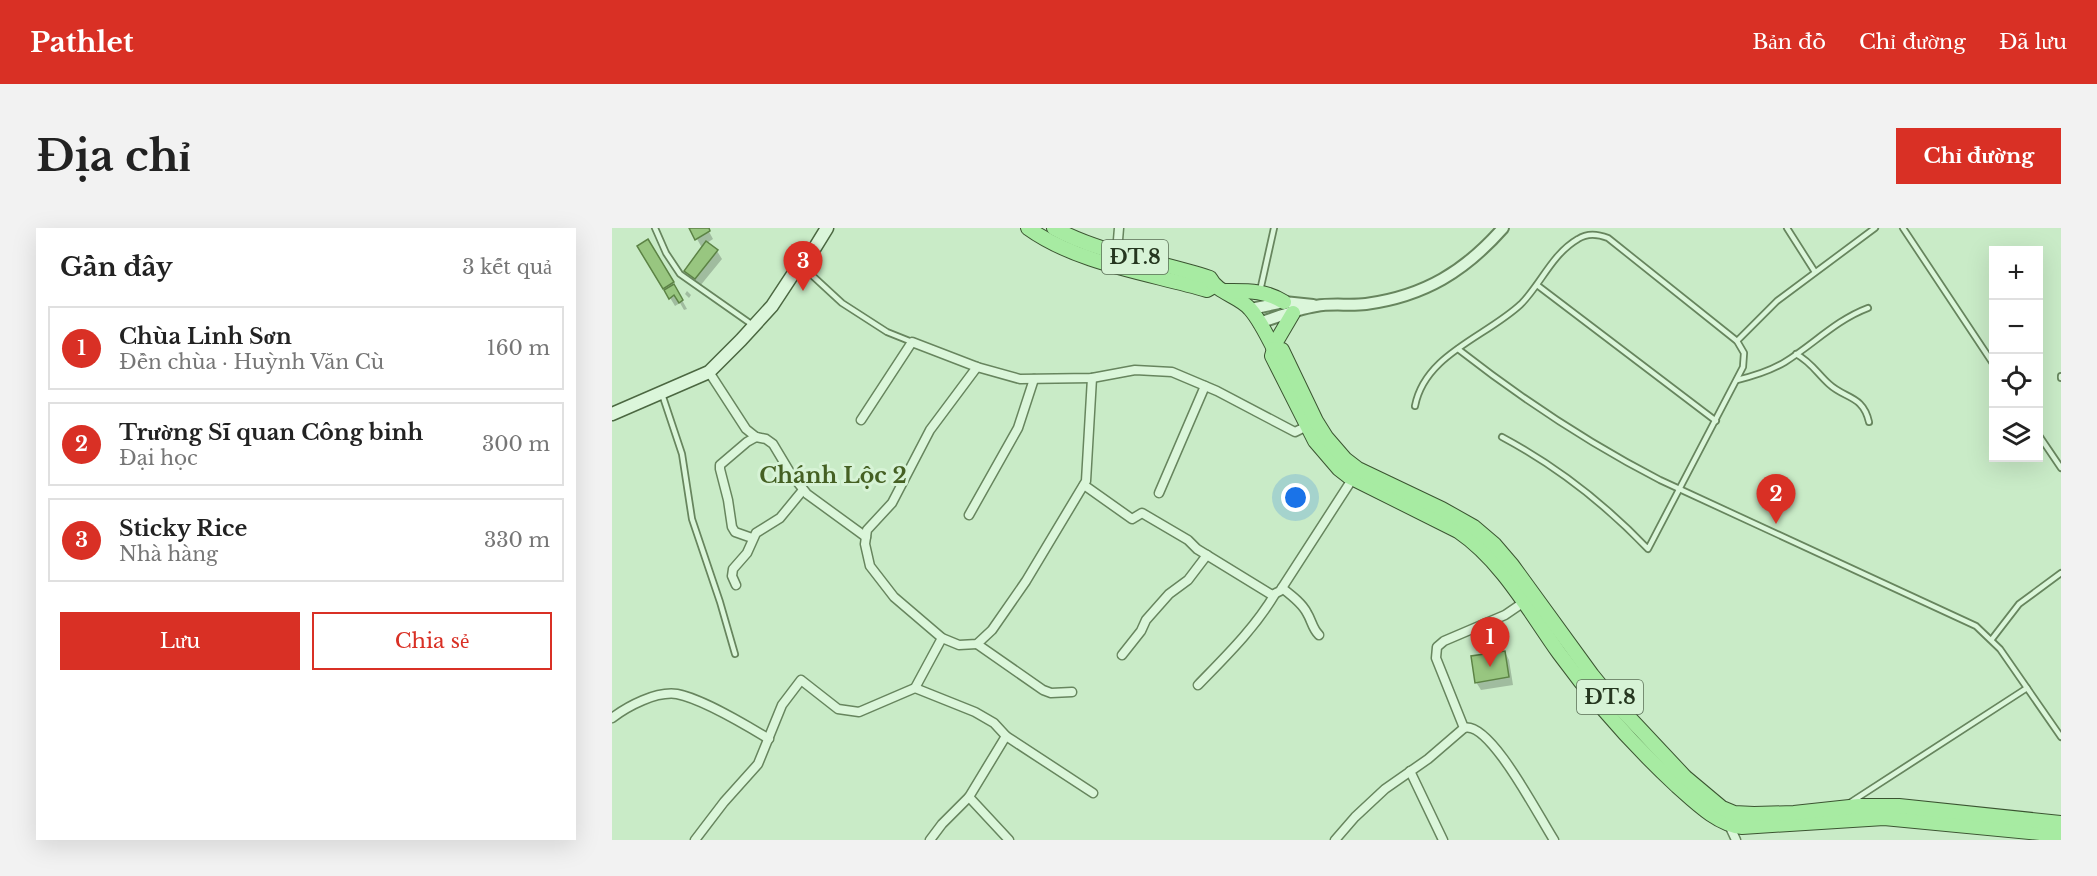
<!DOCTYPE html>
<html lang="vi">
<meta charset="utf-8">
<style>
body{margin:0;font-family:"Libre Baskerville",serif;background:#f2f2f2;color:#222}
.controls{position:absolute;right:18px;top:18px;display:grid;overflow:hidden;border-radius:0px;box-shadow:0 6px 24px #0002}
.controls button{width:54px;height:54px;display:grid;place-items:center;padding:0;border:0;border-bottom:2px solid #e0e0e0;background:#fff;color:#222;font:30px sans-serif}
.you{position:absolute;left:684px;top:270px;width:21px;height:21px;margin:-15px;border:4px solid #fff;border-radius:50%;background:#1a73e8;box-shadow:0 0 0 9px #1a73e833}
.badge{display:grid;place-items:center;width:39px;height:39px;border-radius:50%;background:#d93025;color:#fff;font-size:20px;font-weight:700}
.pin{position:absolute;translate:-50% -50px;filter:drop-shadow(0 2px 3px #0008)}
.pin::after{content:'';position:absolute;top:32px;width:21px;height:18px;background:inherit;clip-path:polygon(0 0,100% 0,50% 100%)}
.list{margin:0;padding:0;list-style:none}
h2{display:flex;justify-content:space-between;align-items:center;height:78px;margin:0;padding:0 24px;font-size:26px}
h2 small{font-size:20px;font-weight:400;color:#767676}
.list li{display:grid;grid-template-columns:39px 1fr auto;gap:18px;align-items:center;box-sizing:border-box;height:84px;margin:0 12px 12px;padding:0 12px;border:2px solid #e0e0e0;border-radius:0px}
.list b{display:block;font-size:22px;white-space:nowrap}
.list p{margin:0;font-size:20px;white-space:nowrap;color:#767676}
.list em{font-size:20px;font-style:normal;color:#767676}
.actions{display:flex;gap:12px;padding:18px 24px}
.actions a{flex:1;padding:14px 0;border:2px solid #d93025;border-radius:0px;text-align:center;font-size:21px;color:#d93025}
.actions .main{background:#d93025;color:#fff}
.icon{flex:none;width:33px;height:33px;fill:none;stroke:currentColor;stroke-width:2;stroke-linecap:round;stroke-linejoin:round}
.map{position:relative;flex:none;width:1449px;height:612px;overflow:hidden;border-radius:0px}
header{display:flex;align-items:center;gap:36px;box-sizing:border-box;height:84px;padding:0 30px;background:#d93025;color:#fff}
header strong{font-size:28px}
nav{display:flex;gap:33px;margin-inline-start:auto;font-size:21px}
.intro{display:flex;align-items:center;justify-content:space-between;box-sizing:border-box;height:144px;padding:0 36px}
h1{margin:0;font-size:42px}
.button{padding:15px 27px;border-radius:0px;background:#d93025;color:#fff;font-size:21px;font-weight:700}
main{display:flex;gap:36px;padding:0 36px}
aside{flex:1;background:#fff;border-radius:0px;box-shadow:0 6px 24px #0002}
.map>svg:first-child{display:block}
</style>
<header>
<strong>Pathlet</strong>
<nav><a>Bản đồ</a><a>Chỉ đường</a><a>Đã lưu</a></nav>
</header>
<div class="intro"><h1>Địa chỉ</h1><a class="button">Chỉ đường</a></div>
<main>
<aside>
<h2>Gần đây<small>3 kết quả</small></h2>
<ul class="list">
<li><span class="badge">1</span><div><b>Chùa Linh Sơn</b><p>Đền chùa · Huỳnh Văn Cù</p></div><em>160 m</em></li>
<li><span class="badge">2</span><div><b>Trường Sĩ quan Công binh</b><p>Đại học</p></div><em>300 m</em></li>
<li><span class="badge">3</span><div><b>Sticky Rice</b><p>Nhà hàng</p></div><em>330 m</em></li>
</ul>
<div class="actions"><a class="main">Lưu</a><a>Chia sẻ</a></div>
</aside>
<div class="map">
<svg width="1449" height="612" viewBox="0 0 1449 612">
<rect width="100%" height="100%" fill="#c9ebc7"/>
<!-- shadow -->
<g fill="#0003">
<polygon points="79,0 95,0 101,11 95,15 105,23 110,31 88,58 78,51 73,43 90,20"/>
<polygon points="36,13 65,63 75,81 72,82 68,75 63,78 27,18"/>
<polygon points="75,63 79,67 77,70 73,66"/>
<polygon points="893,424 897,432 901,457 869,462 864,454"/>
</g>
<!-- building -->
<g fill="#98c680" stroke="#5c8345" stroke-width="1.5">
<polygon points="77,0 97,0 98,3 83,12"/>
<polygon points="36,11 62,54 51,61 25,18"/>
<polygon points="94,13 106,22 83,51 72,43"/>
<polygon points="62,56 71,72 67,75 62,67 57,71 52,62"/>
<polygon points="893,423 897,449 863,455 859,428"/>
</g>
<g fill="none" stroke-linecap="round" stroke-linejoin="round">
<defs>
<g id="service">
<polyline points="43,0 54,25 68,46 142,98"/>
<polyline points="1175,0 1203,44"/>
<polyline points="1291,0 1382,137"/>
<polyline points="191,39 230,75 275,104 300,114"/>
<polyline points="925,57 1104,193"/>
<polyline points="648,63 662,0"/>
<polyline points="1125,113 1165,73 1263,0"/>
<path d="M846 121C910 171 976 215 1048 252L1364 398 1388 421 1449 509"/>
<path d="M1184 126C1199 134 1205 145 1217 156 1233 171 1251 167 1257 194"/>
<polyline points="1449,148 1449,150"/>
<path d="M1125 152C1142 148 1158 143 1173 134 1202 116 1224 92 1256 80"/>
<polyline points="50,166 70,226 80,291 108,374 123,426"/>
<path d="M803 178C813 126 874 109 909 76 929 56 940 26 966 11 975 5 986 6 996 10L1125 113 1132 125 1131 139 1036 321C993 276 946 239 890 209"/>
<polyline points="1426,206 1449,240"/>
<polyline points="1380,411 1407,376 1449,345"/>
<polyline points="1239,574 1415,460"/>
</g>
<g id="minor">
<polyline points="505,24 507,0"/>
<polyline points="365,139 318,202 280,275 255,302 253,316 258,338 282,369 330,410 347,417 365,416 380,402 414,353 474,253 480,150"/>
<polyline points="97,144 134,201 144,209 154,211 161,216 179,246 195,266 254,309"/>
<polyline points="249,192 300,114 365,139 408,151 480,150 523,142 560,144 605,163 683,204 699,196"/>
<polyline points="472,257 520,291 530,285 576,312 585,321 660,367 668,363 741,250"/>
<polyline points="547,265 593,158"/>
<polyline points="357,287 406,200 422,151"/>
<polyline points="140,310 123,304 120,299 116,272 108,241 108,237 135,214 144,209"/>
<polyline points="124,357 120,348 121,341 135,325 144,305 168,290 191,262"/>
<path d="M670 360C679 367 690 375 695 385 700 393 700 400 707 407"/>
<polyline points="365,416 431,462 439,465 460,464"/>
<polyline points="510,427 529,403 534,392 557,366 576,352 595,327"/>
<path d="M586 457C614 428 642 401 663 366"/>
<polyline points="303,460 363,484 382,495 394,508 357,569 397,612"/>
<path d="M0 490C16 478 44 463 65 466 91 471 134 497 157 511"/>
<path d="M852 500C878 492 928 591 942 612"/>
<polyline points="394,508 481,565"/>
<polyline points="798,543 831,612"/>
<polyline points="1117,597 1124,612"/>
<polyline points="83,612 112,574 146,536 170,477 189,452 226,481 247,484 303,460 330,410"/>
<polyline points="318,612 330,596 357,569"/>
<polyline points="723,612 743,589 773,561 816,531 852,500 824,430 825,419 832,413 893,387 912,374"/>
</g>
<g id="tertiary">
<polyline points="639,81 672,74 701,77"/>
<path d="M647 95C665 89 685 81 704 78 720 75 738 78 754 76 813 68 853 43 891 0"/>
</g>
<polyline id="secondary" points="0,186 97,144 129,112 160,78 185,40 191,39 215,0"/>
<g id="primary">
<path d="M416 0C466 36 537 45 595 62L602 58"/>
<path d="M442 0C489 26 547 33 598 50 605 65 627 68 638 81 647 91 656 109 662 121"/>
<path d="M614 63C636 63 653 62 672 74"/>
<polyline points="661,119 681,85"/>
<path d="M662 121 660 128 703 213 727 241 736 248 846 303C890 333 917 383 947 425 982 473 1022 518 1065 558 1083 574 1106 597 1130 599L1272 590 1449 607"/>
<polyline points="662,121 670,122 704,193 714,209 733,231 746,241 830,281 862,299 882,316 900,337 980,447 997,468 1073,549 1110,580 1122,585 1142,586 1182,585 1247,578 1287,578 1449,595"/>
</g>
</defs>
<!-- service casing -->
<use href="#service" stroke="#67855e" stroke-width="8"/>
<!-- minor casing -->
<use href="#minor" stroke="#67855e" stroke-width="11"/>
<!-- tertiary casing -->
<use href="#tertiary" stroke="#67855e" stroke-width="14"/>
<!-- secondary casing -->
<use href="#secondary" stroke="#4b6741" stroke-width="15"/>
<!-- primary casing -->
<use href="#primary" stroke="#3b5431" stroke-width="16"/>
<!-- service -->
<use href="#service" stroke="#dbf6da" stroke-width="4.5"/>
<!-- minor -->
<use href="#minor" stroke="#dbf6da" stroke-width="8"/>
<!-- tertiary -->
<use href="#tertiary" stroke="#dbf6da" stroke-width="10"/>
<!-- secondary -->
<use href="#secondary" stroke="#dbf6da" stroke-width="12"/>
<!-- primary -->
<use href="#primary" stroke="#a7eba2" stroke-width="14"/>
</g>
<g text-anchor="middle" stroke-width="6" stroke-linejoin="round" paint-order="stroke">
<!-- shield labels -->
<g fill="#d7f3d6" stroke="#5b6f57" stroke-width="1.5">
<rect x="490" y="12" width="66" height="34" rx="4.5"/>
<rect x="965" y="452" width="66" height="34" rx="4.5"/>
</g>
<g font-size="20" font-weight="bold" fill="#263720">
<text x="523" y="36">ĐT.8</text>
<text x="998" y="476">ĐT.8</text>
</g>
<!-- neighbourhood labels -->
<g font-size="22" font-weight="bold" fill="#456023" stroke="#d7f3d6">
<text x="221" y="255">Chánh Lộc 2</text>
</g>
</g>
</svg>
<div class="controls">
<button>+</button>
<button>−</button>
<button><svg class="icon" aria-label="locate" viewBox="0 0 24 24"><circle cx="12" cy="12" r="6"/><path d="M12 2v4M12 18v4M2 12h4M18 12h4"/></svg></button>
<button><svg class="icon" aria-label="layers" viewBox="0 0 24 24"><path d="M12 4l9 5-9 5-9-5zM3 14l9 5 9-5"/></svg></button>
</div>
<div class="you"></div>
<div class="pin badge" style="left:878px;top:439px">1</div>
<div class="pin badge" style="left:1164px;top:296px">2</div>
<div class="pin badge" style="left:191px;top:63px">3</div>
</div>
</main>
